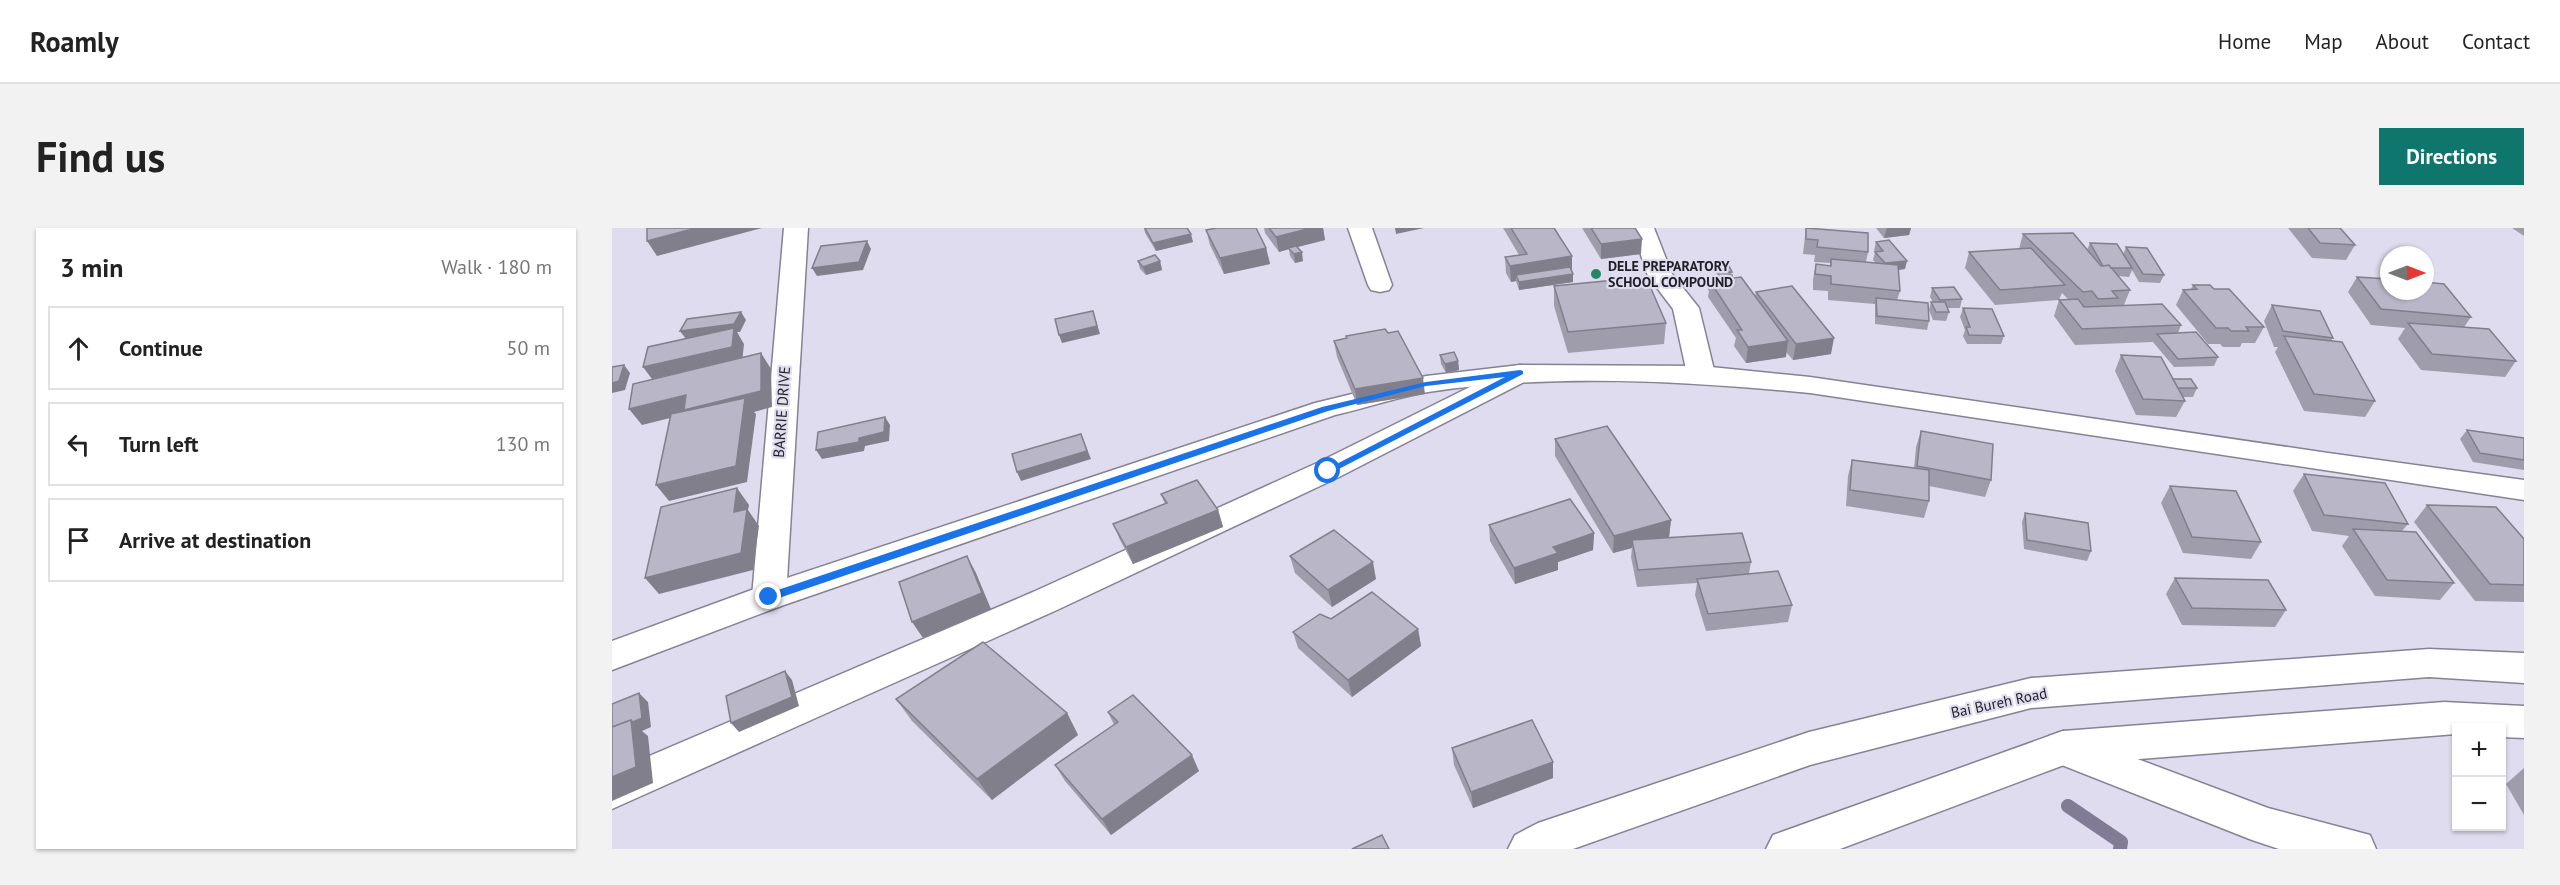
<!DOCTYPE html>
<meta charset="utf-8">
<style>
body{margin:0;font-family:"PT Sans",sans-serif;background:#f2f2f2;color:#222}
.controls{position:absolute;right:18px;bottom:18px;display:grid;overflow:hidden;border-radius:0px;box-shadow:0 2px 4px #0004}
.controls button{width:54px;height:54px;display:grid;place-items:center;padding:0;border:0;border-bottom:2px solid #e0e0e0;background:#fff;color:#222;font:30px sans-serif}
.compass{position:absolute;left:1768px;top:18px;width:54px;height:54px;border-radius:50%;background:#fff;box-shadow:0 2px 4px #0004;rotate:90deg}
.stop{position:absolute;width:18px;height:18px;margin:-14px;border:4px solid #1a73e8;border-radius:50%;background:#fff}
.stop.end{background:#1a73e8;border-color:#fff;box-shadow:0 2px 6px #0008}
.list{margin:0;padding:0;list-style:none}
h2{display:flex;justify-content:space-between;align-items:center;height:78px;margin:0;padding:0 24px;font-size:26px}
h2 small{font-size:20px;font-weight:400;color:#767676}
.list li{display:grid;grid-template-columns:39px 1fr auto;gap:18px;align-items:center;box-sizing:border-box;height:84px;margin:0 12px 12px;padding:0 12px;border:2px solid #e0e0e0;border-radius:0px}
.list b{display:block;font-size:22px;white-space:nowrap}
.list em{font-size:20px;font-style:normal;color:#767676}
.icon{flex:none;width:33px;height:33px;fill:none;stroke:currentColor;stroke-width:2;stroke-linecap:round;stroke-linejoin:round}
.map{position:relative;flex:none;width:1912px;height:621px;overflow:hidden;border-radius:0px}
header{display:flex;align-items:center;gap:36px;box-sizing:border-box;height:84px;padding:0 30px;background:#fff;border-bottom:2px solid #e0e0e0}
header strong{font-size:28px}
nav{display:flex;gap:33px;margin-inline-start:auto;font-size:21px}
.intro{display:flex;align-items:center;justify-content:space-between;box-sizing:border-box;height:144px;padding:0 36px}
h1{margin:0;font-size:42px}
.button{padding:15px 27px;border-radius:0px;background:#0f766e;color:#fff;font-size:21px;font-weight:700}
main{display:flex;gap:36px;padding:0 36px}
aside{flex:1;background:#fff;border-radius:0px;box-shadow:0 2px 4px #0004}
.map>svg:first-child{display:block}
</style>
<header>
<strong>Roamly</strong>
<nav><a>Home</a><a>Map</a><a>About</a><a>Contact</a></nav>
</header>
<div class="intro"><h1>Find us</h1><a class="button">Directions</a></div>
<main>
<aside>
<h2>3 min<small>Walk · 180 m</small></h2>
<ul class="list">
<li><svg class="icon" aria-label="ahead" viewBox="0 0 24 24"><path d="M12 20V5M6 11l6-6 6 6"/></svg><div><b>Continue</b></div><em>50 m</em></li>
<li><svg class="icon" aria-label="left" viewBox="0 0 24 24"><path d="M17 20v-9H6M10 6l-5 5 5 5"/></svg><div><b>Turn left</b></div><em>130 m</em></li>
<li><svg class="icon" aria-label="arrive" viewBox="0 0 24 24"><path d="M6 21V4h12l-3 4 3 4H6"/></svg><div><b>Arrive at destination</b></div></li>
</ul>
</aside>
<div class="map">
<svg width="1912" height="621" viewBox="0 0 1912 621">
<rect width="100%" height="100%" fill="#dfdcef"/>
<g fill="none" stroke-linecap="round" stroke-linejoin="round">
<!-- stream -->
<polyline stroke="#817b95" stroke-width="14" points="1456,578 1509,614 1508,621"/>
<defs>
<g id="street">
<polygon points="172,0 196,0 174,369 169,378 157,382 145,378 140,369"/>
<polygon points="736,0 760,0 780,57 777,62 768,64 759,62 756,57"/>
<polygon points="1020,0 1042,0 1060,46 1087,80 1103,146 1099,152 1089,154 1079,152 1075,146 1061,81 1036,48"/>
<polygon points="908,137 918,139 922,145 918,151 727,249 445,382 0,581 0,544 421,364 705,235 898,139"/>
<polygon points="1451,503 1656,580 1758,607 1764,621 1667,621 1640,612 1437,532 1431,520 1437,508"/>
</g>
<path id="secondary" d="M908 137 1089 138 1198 149 1716 225 1912 252V272L1198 165C1072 153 942 145 816 164 785 169 754 180 723 187L169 378 0 442V413L145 360 703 175 814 148Z"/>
<g id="highway">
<polygon points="1817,421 1912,425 1912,455 1817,449 1419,480 1198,537 961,621 896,621 903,607 926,595 1197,504 1419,450"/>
<polygon points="1832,474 1912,478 1912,510 1890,509 1890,500 1844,500 1844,506 1452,537 1228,621 1154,621 1161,607 1451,503"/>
</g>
</defs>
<!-- street casing -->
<use href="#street" stroke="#868294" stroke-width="3"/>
<!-- secondary casing -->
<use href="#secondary" stroke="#868294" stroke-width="3"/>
<!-- highway casing -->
<use href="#highway" stroke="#868294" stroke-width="3"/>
<!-- street -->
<use href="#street" fill="#fff" fill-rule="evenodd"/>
<!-- secondary -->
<use href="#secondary" fill="#fff" fill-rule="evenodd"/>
<!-- highway -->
<use href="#highway" fill="#fff" fill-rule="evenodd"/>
</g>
<!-- wall -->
<g fill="#9f9dac">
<polygon points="532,0 575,0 581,14 544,23 533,5"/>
<polygon points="652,0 711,0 713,12 685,19 691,33 683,35 678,28 677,21 667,24 653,5"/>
<polygon points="891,0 942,0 961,46 961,54 907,62 904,53 899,54 894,45 893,29 907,27"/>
<polygon points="970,0 1023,0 1029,26 989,31"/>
<polygon points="1194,0 1256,24 1254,34 1264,35 1261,32 1263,24 1262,22 1264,14 1293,41 1286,42 1288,63 1285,72 1317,93 1315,102 1263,96 1263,76 1216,72 1216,63 1201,62 1201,52 1204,36 1218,38 1218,35 1202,34 1203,27 1191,26"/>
<polygon points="1264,0 1299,0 1297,7 1272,10"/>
<polygon points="1676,0 1728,0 1743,17 1734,32 1700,30"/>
<polygon points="1900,0 1912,0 1912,8"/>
<polygon points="594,2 654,20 658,36 612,46 598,17"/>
<polygon points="1411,6 1475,22 1478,15 1511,27 1514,19 1552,47 1548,55 1527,54 1520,42 1517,49 1506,48 1518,62 1512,77 1569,97 1566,105 1606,129 1602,138 1562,139 1541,114 1463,117 1442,88 1447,72 1457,72 1450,65 1447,72 1383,77 1353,40 1357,24 1407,21"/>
<polygon points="526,33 548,33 550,42 534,47 528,41"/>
<polygon points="1105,37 1120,44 1119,47 1121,50 1143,68 1144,64 1219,126 1181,132 1174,124 1174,129 1134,135 1122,118 1124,110 1096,69 1097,63 1094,58 1095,50 1106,48 1104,45"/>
<polygon points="1745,49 1859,89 1852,99 1904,133 1893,149 1809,142 1786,111 1793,100 1759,97 1736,64"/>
<polygon points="1581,57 1602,61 1652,99 1643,115 1630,115 1628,119 1611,119 1608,116 1596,116 1564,77 1571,62 1579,61"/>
<polygon points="942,58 1054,95 1052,116 956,125 942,78"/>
<polygon points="1320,60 1350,71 1348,80 1335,80 1337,84 1334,93 1321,92 1317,82 1319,74 1321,74 1318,69"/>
<polygon points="1660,77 1721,110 1719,113 1763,173 1753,189 1692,183 1663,124 1666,119 1662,119 1652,93"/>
<polygon points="1351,80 1392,108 1389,116 1355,116 1351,108 1353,102 1348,89"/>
<polygon points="734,108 813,166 745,177 725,129 722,113 734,110"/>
<polygon points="828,127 846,133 847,142 834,145 829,136"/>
<polygon points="1509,127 1561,151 1585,160 1581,169 1571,169 1573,173 1564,189 1524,187 1503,143"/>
<polygon points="1855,202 1912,210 1912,242 1861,234 1848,211"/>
<polygon points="1309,203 1379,252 1373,269 1317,258 1317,273 1312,290 1234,278 1236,248 1240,232 1302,240 1304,219"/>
<polygon points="943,211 1059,292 1057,309 1052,310 1139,334 1137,346 1180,377 1176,394 1094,403 1083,367 1085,355 1025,359 1019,329 1020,320 1001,325 943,228"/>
<polygon points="1692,246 1796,296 1790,303 1842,355 1828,372 1763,368 1730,318 1737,308 1700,303 1681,263"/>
<polygon points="1558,258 1649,314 1639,331 1571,325 1549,275"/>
<polygon points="549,266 606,282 611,299 521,336 508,312 501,296 553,276"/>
<polygon points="1815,277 1912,311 1912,374 1863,373 1802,294"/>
<polygon points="1413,285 1479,323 1475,333 1412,321 1410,294"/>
<polygon points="877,297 982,305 981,322 946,334 946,342 903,356 878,313"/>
<polygon points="678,328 764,351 720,379 683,345"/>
<polygon points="1563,350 1674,382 1663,399 1570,397 1554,366"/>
<polygon points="719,391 806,401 809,418 740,469 686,420 681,404"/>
<polygon points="284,471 455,485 466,507 380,572 300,493"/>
<polygon points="496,484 587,543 499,607 453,553 443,537 502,497"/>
<polygon points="840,520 941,550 861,580 842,537"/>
<polygon points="1912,540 1912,587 1894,556"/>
</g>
<!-- shaded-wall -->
<g fill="#827f8c">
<polygon points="84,0 150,0 45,28 35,13"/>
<polygon points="699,0 711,0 713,12 678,21 676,20 677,21 667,24 664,9"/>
<polygon points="783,0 812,0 784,6"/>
<polygon points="1275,0 1299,0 1297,7 1272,10"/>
<polygon points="579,6 581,14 544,23 541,15"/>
<polygon points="1030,11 1029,26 989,31 989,16"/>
<polygon points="255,13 259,21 251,42 205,48 200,40"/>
<polygon points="654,20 658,36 612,46 608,30"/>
<polygon points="690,24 691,33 683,35 682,26"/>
<polygon points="960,28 960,44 904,47 904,53 899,54 898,38"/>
<polygon points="548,33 550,42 534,47 531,39"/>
<polygon points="1295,33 1293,41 1271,44 1273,35"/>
<polygon points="961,46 961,54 907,62 907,54"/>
<polygon points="481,83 488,106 450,115 447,107"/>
<polygon points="129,84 134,92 128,104 125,104 132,116 130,135 43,155 31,139 74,111 68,103"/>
<polygon points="1222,110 1219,126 1181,132 1184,116"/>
<polygon points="1176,113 1174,129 1134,135 1136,119"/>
<polygon points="149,125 159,141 160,179 142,184 144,186 135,254 57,273 44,257 74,186 30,197 17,181"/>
<polygon points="846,133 847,142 834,145 833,136"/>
<polygon points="12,137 18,145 13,162 0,165 0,155"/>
<polygon points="811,150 813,166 745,177 743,161"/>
<polygon points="273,189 278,197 277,213 253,218 252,223 210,231 204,222 247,210"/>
<polygon points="469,206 479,231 409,253 405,244"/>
<polygon points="125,260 137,277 136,282 147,298 141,342 47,366 33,350 122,284"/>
<polygon points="606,282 611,299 521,336 514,319"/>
<polygon points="1059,292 1057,309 1021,319 1020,312 1020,320 1001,325 1002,308"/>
<polygon points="982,305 981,322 946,334 946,342 903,356 902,340 941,319"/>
<polygon points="355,328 364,345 379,381 311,410 300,394"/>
<polygon points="761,334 764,351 720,379 716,362"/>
<polygon points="806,401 809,418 740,469 736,452"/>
<polygon points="173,443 180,452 187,478 127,504 119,495"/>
<polygon points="27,465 36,474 39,499 30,503 36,508 41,555 0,573 0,549"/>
<polygon points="455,485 466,507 380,572 365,551"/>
<polygon points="580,527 587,543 499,607 490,591"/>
<polygon points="941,534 941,550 861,580 859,564"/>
</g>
<!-- building -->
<g fill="#b9b6c8" stroke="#827f8c" stroke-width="1.5">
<polygon points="35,0 84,0 35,13"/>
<polygon points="533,0 575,0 579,6 541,15"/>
<polygon points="605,0 644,0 654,20 608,30 594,2"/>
<polygon points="657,0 699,0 664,9"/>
<polygon points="899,0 942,0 960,28 898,38 893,29 915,26"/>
<polygon points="979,0 1023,0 1030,11 989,16"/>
<polygon points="1194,0 1256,5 1256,24 1205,19 1206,12 1194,11"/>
<polygon points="1696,0 1728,0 1743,17 1708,15"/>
<polygon points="1461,5 1489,38 1497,37 1518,62 1500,63 1506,70 1486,71 1480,63 1471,64 1411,6"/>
<polygon points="1277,12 1295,33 1273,35 1263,24 1271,23 1264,14"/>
<polygon points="255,13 247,34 200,40 209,18"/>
<polygon points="1478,15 1505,16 1520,40 1499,40 1497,37 1491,38"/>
<polygon points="684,18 690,24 682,26 676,20"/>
<polygon points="1514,19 1535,20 1552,47 1531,46"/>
<polygon points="1419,20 1453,57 1388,62 1357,24"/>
<polygon points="543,27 548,33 531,39 526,33"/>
<polygon points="1219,31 1286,37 1288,63 1219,56 1219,48 1203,46 1204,36 1219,38"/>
<polygon points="1116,36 1120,44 1109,44 1105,37"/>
<polygon points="958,39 961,46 907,54 904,47"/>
<polygon points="1120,47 1121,50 1098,53 1097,55 1095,50"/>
<polygon points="1034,49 1054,95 956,104 942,58"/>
<polygon points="1129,49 1176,113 1136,119 1125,102 1130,102 1098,53"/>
<polygon points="1745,49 1777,51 1777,63 1813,63 1813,54 1832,56 1859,89 1769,81"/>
<polygon points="1581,57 1598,57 1602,61 1617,61 1652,99 1634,99 1637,103 1619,103 1616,100 1604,100 1571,62 1585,61"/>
<polygon points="1180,58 1222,110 1184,116 1144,64"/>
<polygon points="1342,59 1350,71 1328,72 1320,60"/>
<polygon points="1264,70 1316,75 1317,93 1265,88"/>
<polygon points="1466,71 1472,79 1550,76 1569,97 1470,101 1447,72"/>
<polygon points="1319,74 1333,74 1337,84 1324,84"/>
<polygon points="1660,77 1708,83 1721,110 1671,103"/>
<polygon points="1351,80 1380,81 1392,108 1357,107 1354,99 1358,99"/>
<polygon points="481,83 485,98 447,107 443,91"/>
<polygon points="129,84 122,96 68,103 75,91"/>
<polygon points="1796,95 1877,101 1904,133 1820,126"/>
<polygon points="122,100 120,119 31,139 36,119"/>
<polygon points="773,101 776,105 786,103 811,150 743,161 722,113 735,110 734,108"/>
<polygon points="1584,104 1606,129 1566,131 1545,106"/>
<polygon points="1672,108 1730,114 1763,173 1702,166"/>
<polygon points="842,124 846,133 833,136 828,127"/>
<polygon points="149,125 149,163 72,182 74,167 17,181 21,156"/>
<polygon points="1509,127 1549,129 1573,173 1531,171"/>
<polygon points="12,137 7,153 0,155 0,139"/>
<polygon points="1561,151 1579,151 1585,160 1566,160"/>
<polygon points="133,170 124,238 44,257 59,186"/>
<polygon points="273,189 272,204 247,210 247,214 204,222 206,204"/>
<polygon points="995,198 1059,292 1002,308 943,211"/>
<polygon points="1855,202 1912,210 1912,232 1868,225"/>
<polygon points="1309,203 1381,216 1379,252 1305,238"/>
<polygon points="469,206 475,223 405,244 400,226"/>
<polygon points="1240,232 1317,242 1317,273 1238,262"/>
<polygon points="1692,246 1773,255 1796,296 1712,287"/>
<polygon points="585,252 606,282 514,319 501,296 555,275 549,266"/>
<polygon points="1558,258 1624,263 1649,314 1580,309"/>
<polygon points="125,260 122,284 135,281 129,325 33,350 49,279"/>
<polygon points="958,271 982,305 941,319 946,325 902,340 877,297"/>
<polygon points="1815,277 1884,279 1912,311 1912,357 1878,356"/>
<polygon points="1413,285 1476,295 1479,323 1415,312"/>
<polygon points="1741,301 1804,304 1842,355 1775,352"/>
<polygon points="722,302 761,334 716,362 678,328"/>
<polygon points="1130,305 1139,334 1026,342 1020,312"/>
<polygon points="355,328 370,365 300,394 287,354"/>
<polygon points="1166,343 1180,377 1096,386 1085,351"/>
<polygon points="1563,350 1656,352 1674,382 1580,380"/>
<polygon points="760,364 806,401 736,452 681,404 708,386 719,391"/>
<polygon points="371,414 455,485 365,551 284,471"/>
<polygon points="173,443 180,469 119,495 114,468"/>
<polygon points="27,465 30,490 21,494 19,492 0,499 0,476"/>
<polygon points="521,467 580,527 490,591 443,537 506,494 496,484"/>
<polygon points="19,492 24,539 0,549 0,499"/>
<polygon points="920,492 941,534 859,564 840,520"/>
<polygon points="770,607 777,621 740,621"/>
</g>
<!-- route -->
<polygon fill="#1a73e8" points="908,142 911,143 911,146 719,245 711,243 893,149 814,158 716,183 161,372 154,372 152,369 154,366 710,179 814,154"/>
<!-- markers -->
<circle fill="#248863" stroke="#dfdcef" stroke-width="2" cx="984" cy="46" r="6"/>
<g text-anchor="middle" stroke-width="4.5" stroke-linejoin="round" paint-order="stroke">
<!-- far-poi labels -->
<g font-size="14" font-weight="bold" fill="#201f26" stroke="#dfdcef" text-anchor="start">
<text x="996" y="43">DELE PREPARATORY<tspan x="996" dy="16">SCHOOL COMPOUND</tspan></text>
</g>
<!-- street labels -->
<g font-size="15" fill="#201f26" stroke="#dfdcef">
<text transform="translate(170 184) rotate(-86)" y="5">BARRIE DRIVE</text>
<text transform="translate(1387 475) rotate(-12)" y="5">Bai Bureh Road</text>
</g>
</g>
</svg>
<div class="controls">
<button>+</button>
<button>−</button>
</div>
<svg class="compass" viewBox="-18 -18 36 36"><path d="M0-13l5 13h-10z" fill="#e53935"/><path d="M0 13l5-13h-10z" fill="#767676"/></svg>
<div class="stop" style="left:716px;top:243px"></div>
<div class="stop end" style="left:157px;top:369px"></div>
</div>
</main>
